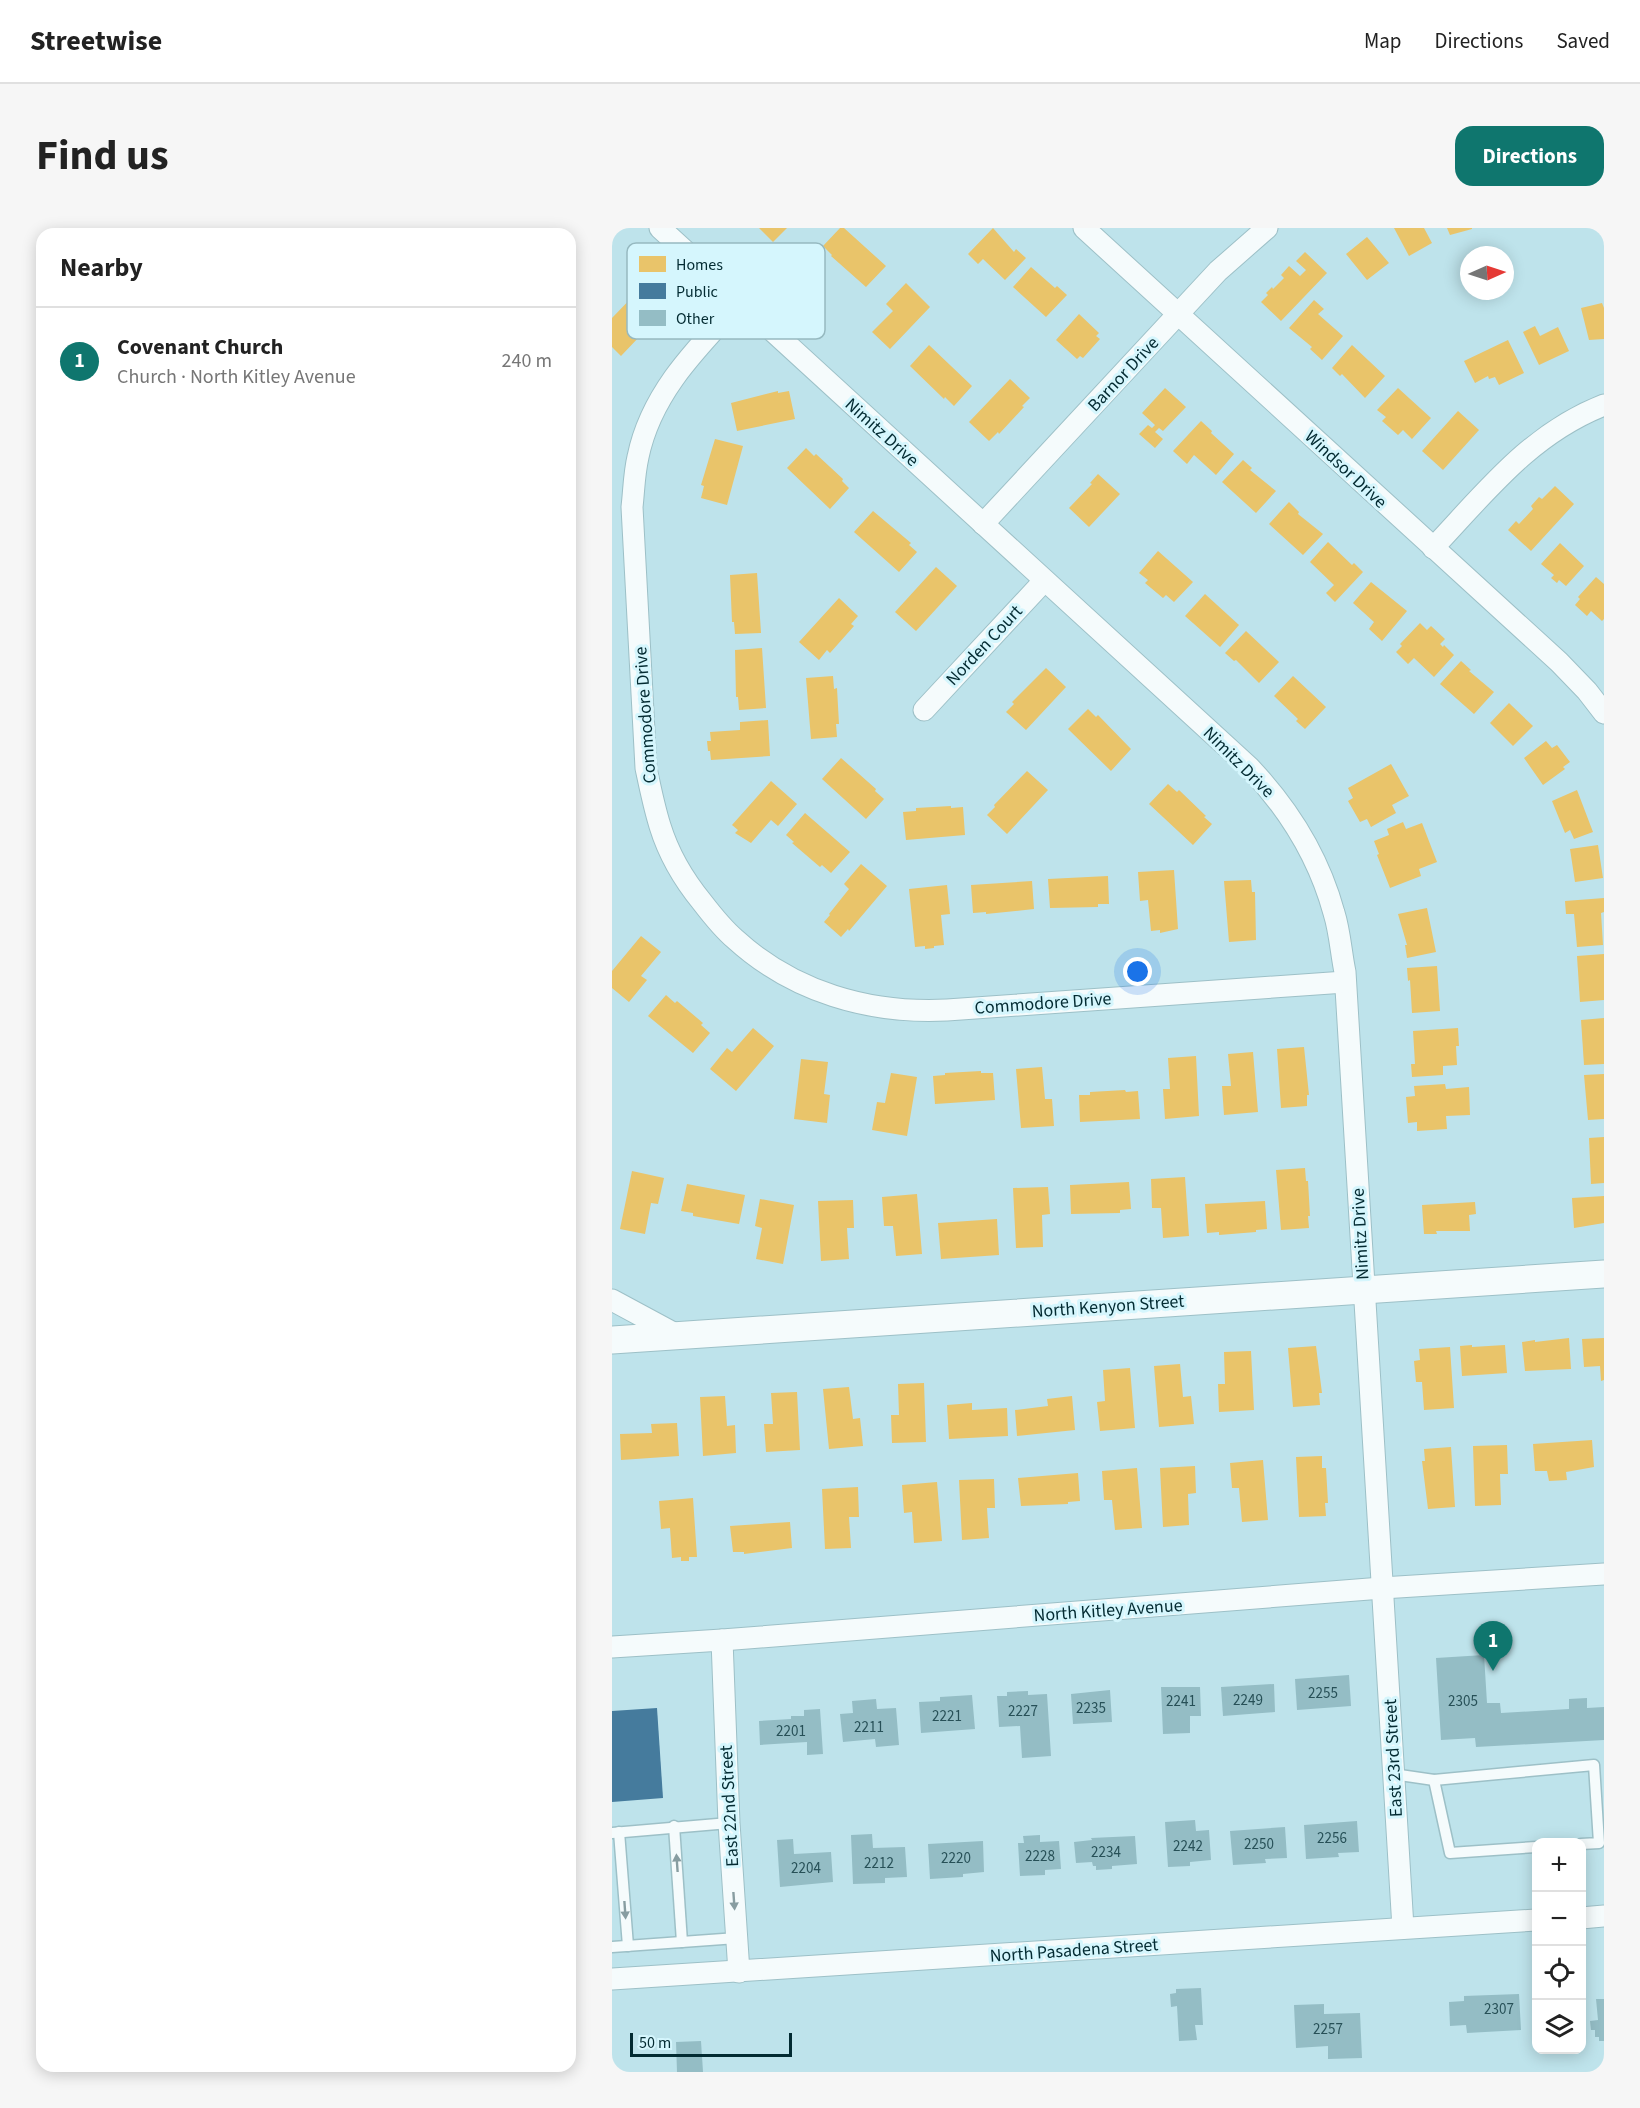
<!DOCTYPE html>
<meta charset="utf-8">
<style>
body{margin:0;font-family:"Source Sans 3",sans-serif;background:#f6f6f6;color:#222}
.controls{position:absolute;right:18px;bottom:18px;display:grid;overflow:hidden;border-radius:12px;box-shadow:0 3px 15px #0003}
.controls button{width:54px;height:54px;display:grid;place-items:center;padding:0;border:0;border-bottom:2px solid #e0e0e0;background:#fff;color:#222;font:30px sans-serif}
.compass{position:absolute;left:848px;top:18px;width:54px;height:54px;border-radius:50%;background:#fff;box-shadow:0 3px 15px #0003;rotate:87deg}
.scale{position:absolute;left:18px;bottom:15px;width:162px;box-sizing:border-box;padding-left:6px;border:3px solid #032b32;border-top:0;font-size:16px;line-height:21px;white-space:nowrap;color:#032b32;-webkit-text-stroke:4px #d5f6fd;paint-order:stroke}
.you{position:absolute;left:526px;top:744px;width:21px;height:21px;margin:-15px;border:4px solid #fff;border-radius:50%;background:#1a73e8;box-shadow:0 0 0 9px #1a73e833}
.badge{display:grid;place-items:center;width:39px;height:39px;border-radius:50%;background:#0f766e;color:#fff;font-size:20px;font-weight:700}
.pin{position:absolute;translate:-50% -50px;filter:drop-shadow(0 2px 3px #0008)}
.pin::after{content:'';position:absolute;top:32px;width:21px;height:18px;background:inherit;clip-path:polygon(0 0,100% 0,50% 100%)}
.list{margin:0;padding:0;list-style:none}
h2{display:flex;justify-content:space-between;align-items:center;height:78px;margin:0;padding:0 24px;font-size:26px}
h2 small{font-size:20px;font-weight:400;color:#767676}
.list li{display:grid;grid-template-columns:39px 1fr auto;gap:18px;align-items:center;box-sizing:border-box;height:108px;padding:0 24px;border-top:2px solid #e0e0e0}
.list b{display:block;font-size:22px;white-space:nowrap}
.list p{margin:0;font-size:20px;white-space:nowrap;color:#767676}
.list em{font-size:20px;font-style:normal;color:#767676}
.icon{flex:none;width:33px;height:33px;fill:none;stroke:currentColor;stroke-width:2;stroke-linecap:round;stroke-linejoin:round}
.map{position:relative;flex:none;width:992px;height:1844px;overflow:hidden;border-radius:18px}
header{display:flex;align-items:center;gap:36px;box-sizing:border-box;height:84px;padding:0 30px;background:#fff;border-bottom:2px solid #e0e0e0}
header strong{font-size:28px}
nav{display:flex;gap:33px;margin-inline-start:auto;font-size:21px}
.intro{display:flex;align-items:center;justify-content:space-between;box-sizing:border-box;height:144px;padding:0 36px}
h1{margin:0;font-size:42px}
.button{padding:15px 27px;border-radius:18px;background:#0f766e;color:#fff;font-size:21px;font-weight:700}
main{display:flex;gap:36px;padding:0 36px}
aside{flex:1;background:#fff;border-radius:18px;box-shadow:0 3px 15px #0003}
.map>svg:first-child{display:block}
</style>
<header>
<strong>Streetwise</strong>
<nav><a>Map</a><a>Directions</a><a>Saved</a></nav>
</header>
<div class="intro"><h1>Find us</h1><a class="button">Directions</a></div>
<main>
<aside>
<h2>Nearby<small></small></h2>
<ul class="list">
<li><span class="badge">1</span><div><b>Covenant Church</b><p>Church · North Kitley Avenue</p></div><em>240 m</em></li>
</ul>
</aside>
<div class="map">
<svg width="992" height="1844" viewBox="0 0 992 1844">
<rect width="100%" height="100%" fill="#bee3eb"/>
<!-- homes -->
<g fill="#e9c46a">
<polygon points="147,0 175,0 161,14"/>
<polygon points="228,0 232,0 274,38 254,59 219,28 220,27 211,18"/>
<polygon points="381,0 402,24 404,21 414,30 393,52 371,31 366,36 356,26"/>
<polygon points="782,0 812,0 820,15 797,28"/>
<polygon points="835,0 860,0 860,1 838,7"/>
<polygon points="755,9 777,35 755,52 734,26"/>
<polygon points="693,24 715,45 669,93 649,74 656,67 654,65 660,59 661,61 672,50 669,47 677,38 688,48 694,42 684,33"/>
<polygon points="419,39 443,60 445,58 455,67 434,89 401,59"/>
<polygon points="294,55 318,79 278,121 260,104 281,83 274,76"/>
<polygon points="27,62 44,79 23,102 28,108 9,128 0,119 0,90"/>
<polygon points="702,72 712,81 706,86 731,108 710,132 698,121 700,119 677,100"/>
<polygon points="990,75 992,80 992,111 977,112 969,80"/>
<polygon points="467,86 487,105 484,108 488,111 471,130 468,128 465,131 444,112"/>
<polygon points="923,98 928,108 946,99 957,123 927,137 911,104"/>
<polygon points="896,112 912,145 887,157 883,149 877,151 876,148 863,155 852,133"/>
<polygon points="317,117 360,158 342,178 333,169 332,171 298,138"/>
<polygon points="740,117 773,148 753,170 730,146 728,148 720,140"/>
<polygon points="398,151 418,170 410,178 412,179 387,206 386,204 377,213 357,194"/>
<polygon points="553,160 574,179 551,203 547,200 543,204 551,211 543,220 527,206 536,197 540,200 543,197 530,185"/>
<polygon points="786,160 819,190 800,211 791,202 786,207 770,193 774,189 765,182"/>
<polygon points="166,163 166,165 177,163 183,191 125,203 119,175"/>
<polygon points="846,183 867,202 831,242 810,223"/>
<polygon points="589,193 600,203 599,205 622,226 604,247 582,227 575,236 561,223"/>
<polygon points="103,211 131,218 115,277 89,270 92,258 89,257"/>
<polygon points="194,220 202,228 204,226 231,251 230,253 237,260 218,281 175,240"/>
<polygon points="631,232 640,240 638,242 664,263 644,285 610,254"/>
<polygon points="486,246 508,266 477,299 457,280 480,256 478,255"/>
<polygon points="943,258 962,276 919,323 896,302 904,293 907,296 921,281 919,278 927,269 930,271"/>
<polygon points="677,274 687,284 686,286 711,306 691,327 657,296"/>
<polygon points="261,283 299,315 297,317 305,324 287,344 242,304"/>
<polygon points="716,314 740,337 742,335 751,344 723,374 714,365 722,357 698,334"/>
<polygon points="948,315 972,338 954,358 947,352 945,355 939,350 942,347 929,336"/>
<polygon points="546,323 581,354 562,374 554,367 551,370 533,355 536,352 527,345"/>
<polygon points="324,339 345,358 304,403 283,384"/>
<polygon points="145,345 149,405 123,406 122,394 120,394 118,347"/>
<polygon points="984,349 992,356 992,391 990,393 979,383 975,388 963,377 968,371 966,369"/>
<polygon points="759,354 795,383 770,413 757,401 762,394 741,375"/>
<polygon points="593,366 627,397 608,419 573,388"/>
<polygon points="227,370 246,388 239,396 242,398 218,425 215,422 207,432 187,414"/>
<polygon points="808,395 815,402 819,398 833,411 828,416 831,419 832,417 842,427 822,449 802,430 796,436 784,424 790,418 788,416"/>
<polygon points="634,403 667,434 647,455 624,432 622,433 613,425"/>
<polygon points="150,420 154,480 127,482 126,469 124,469 123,422"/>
<polygon points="849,433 859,442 857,443 882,464 862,486 828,456"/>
<polygon points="434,440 454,459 414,502 394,484 402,476 400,474"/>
<polygon points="221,448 222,461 225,460 227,496 224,496 225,509 199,511 194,450"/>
<polygon points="681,448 714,479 693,501 684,493 686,491 662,468"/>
<polygon points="897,475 921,498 901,518 878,495"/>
<polygon points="476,481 484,489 486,487 519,521 499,543 456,501"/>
<polygon points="156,492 158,528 99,532 98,523 96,523 95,513 99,513 98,504 128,502 128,494"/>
<polygon points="934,513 940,520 945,517 958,534 951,539 953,541 931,557 912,530"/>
<polygon points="229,530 264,561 263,563 272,571 254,591 210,551"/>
<polygon points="779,536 797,568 780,577 784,585 759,599 755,591 748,594 736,573 741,570 736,560"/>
<polygon points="415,543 436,562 395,606 375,587 383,579 382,577"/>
<polygon points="159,553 185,576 166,598 159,592 139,615 123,605 126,602 120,597"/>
<polygon points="556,556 565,564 567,562 594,588 592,589 600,596 581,617 537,576"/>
<polygon points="965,562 981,604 962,611 958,602 953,605 940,573"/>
<polygon points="339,578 339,580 351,579 353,607 294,612 291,584 304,583 304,580"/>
<polygon points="193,585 238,624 219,645 210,637 208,639 180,615 182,614 174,607"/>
<polygon points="791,594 794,601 810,595 825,634 807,641 809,648 778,660 765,627 767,626 762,613 777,607 775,601"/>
<polygon points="986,617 991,650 963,654 958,621"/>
<polygon points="249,636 275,658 237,703 236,701 229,709 212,694 218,687 217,686 237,661 232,656"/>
<polygon points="562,642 566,701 548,705 548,702 539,703 536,672 528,673 526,644"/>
<polygon points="496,648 497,676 486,676 486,679 438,680 436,651"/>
<polygon points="639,652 640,664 643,664 644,712 617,714 612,653"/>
<polygon points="420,653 422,681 374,686 374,684 361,685 359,657"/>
<polygon points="335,657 338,686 329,687 332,717 322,718 322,720 313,721 313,718 303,719 297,661"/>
<polygon points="992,670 992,684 989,685 991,717 965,719 962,686 954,686 953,673"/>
<polygon points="815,680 824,724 795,730 793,717 795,717 786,686"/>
<polygon points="29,708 49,724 29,748 35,752 17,774 0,760 0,743"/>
<polygon points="992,726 992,772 968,774 965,728"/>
<polygon points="825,738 828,783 800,785 798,752 796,753 795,740"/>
<polygon points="54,767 63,775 65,773 91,795 89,797 98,805 81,825 36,788"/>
<polygon points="992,790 992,836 972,837 969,792"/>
<polygon points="141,800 162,818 124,863 98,841 115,820 120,824"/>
<polygon points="846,800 847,818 844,818 845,837 831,838 831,847 800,849 799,836 803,836 801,803"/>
<polygon points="692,819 697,867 695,867 695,878 669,880 665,821"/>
<polygon points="641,824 646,884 612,887 610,858 619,858 616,826"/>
<polygon points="584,828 587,888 553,891 551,861 558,861 556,830"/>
<polygon points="189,831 216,834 212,866 218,867 215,895 182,891"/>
<polygon points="430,839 433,871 440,871 442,898 409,900 404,841"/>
<polygon points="369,843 369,845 381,845 383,872 323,876 321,848 333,847 333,845"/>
<polygon points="279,845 305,849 295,908 260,902 265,874 273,875"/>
<polygon points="992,846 992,891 976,892 972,847"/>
<polygon points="833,856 834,861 857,859 858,887 834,888 835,901 805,903 805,894 796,895 794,869 803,868 802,858"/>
<polygon points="513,862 514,864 526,863 528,891 468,894 467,867 478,867 478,864"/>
<polygon points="992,909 992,955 979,956 977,910"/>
<polygon points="693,940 694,953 696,953 698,988 696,988 697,1000 669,1002 664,942"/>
<polygon points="20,943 52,950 46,976 39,975 33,1006 8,1001"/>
<polygon points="573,949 577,1008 551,1010 549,980 540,980 539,951"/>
<polygon points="517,954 519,981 508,982 508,985 459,986 458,957"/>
<polygon points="75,956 133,967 127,996 81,988 81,985 69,983"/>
<polygon points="436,959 438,986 430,987 431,1019 404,1020 401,960"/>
<polygon points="305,966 310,1026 284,1028 281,998 272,998 270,969"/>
<polygon points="992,968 992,995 962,1000 960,970"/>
<polygon points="148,971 182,977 171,1036 144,1031 150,1000 143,998"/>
<polygon points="241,972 242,1000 235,1000 237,1031 209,1033 206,973"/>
<polygon points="653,973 655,1001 644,1002 644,1004 607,1007 607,1004 595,1005 593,976"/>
<polygon points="863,974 864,986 857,987 858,1003 824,1003 825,1006 812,1006 810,977"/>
<polygon points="385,991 387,1027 329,1031 326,995"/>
<polygon points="957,1110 959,1141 913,1143 910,1114 923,1112 923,1114"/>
<polygon points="992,1110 992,1152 989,1153 988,1138 972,1139 970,1111"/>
<polygon points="860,1117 860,1119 893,1117 895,1145 850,1148 848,1118"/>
<polygon points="704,1118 710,1165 707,1165 708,1177 681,1179 676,1120"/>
<polygon points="838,1119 842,1180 812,1182 810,1154 804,1154 802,1133 808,1132 807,1121"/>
<polygon points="639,1123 642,1182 607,1184 606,1156 613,1156 612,1124"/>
<polygon points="568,1136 571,1169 579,1168 582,1196 547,1199 542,1138"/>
<polygon points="518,1140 523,1200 488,1203 485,1174 493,1173 491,1142"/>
<polygon points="312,1155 314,1214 280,1215 279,1187 287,1187 286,1156"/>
<polygon points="237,1159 241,1191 248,1190 251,1218 217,1221 211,1161"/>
<polygon points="185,1164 188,1222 154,1224 152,1196 161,1196 159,1165"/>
<polygon points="113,1168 115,1198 123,1197 124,1225 91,1228 88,1169"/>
<polygon points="460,1168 463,1202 405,1208 403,1182 436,1178 435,1171"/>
<polygon points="360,1175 360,1182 395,1180 396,1208 337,1211 335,1177"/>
<polygon points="65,1195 67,1228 9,1232 8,1206 40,1205 39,1196"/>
<polygon points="980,1212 982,1239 954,1244 955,1252 937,1253 935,1243 923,1243 921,1216"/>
<polygon points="895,1217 896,1246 888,1246 889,1277 863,1278 861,1218"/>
<polygon points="839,1219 843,1279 816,1281 810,1233 813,1233 812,1221"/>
<polygon points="710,1228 710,1240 714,1240 716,1275 713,1275 714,1288 687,1289 684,1229"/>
<polygon points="651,1232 656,1292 630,1294 627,1260 620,1260 618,1235"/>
<polygon points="583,1238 584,1265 576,1266 577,1297 551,1299 548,1240"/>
<polygon points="525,1240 530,1300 503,1302 500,1272 492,1272 490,1243"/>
<polygon points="466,1245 468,1273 456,1274 456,1276 409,1278 406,1250"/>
<polygon points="382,1251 383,1280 375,1280 377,1310 350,1312 347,1252"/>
<polygon points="325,1254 330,1313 302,1315 300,1284 292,1285 290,1257"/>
<polygon points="246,1259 247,1289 237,1289 239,1320 213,1321 210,1261"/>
<polygon points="81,1270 85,1329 77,1329 77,1333 69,1333 69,1329 60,1330 58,1300 49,1301 47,1273"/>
<polygon points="178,1294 180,1320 132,1326 132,1324 121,1324 118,1298"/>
</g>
<!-- public -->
<polygon fill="#457b9d" points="45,1480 51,1570 0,1574 0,1483"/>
<!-- building -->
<g fill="#94bdc5">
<polygon points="872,1427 875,1475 888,1475 889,1485 957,1481 957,1471 975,1470 975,1480 992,1479 992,1512 864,1519 863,1510 829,1512 824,1430"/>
<polygon points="737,1447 739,1478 685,1482 683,1451"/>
<polygon points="662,1456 663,1484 611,1488 609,1459"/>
<polygon points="549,1459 588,1459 589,1488 578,1488 578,1505 551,1506"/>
<polygon points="498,1462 500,1494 461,1496 459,1466"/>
<polygon points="416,1463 416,1467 435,1466 439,1528 410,1530 408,1498 387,1499 385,1468 395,1468 395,1464"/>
<polygon points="360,1467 363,1501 309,1505 307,1474 328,1473 328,1469"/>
<polygon points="264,1471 265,1481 284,1480 287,1517 264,1519 263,1511 231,1514 228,1486 241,1485 240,1473"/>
<polygon points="208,1481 211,1526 195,1527 195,1514 148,1517 147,1493 179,1491 179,1488 192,1488 192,1482"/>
<polygon points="583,1592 584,1603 597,1602 599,1632 578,1634 578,1638 556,1639 553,1594"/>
<polygon points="745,1593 747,1624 726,1625 727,1629 694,1631 692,1597"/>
<polygon points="673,1599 675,1630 653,1631 654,1635 621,1637 618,1603"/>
<polygon points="260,1606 261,1620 293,1619 295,1649 273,1650 273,1655 241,1656 239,1607"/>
<polygon points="428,1607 428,1614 447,1613 449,1641 433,1642 433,1647 408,1648 406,1615 412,1615 411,1608"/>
<polygon points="523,1608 525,1636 500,1638 500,1641 484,1642 484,1638 481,1638 480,1634 464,1635 462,1614 480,1612 479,1610"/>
<polygon points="181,1611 182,1626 219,1624 221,1654 168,1659 165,1612"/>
<polygon points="371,1613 372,1644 351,1646 351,1649 318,1651 316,1616"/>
<polygon points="589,1760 591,1797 583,1797 585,1812 567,1813 565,1778 559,1779 558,1766 564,1765 564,1761"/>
<polygon points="907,1766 909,1802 855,1805 854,1797 838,1798 837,1774 852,1773 852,1768"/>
<polygon points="984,1771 992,1771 992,1813 987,1813 987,1809 983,1809 983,1802 979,1802 978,1793 986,1792"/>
<polygon points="712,1776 712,1786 748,1785 750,1830 716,1831 716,1818 684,1820 682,1777"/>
<polygon points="89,1813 91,1844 65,1844 64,1814"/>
</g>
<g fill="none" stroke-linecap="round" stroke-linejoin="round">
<defs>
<g id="service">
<polyline points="781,1546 822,1552 982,1537 987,1615 969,1616"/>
<polyline points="822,1552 838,1625 924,1619"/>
<polyline points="62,1598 70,1714"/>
<polyline points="7,1604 16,1718"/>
<polyline points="0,1605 117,1595"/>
<polyline points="0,1719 125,1710"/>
</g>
<g id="minor">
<path d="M48 0 637 539C676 580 707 630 722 685 728 704 729 725 733 744L791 1700"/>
<polyline points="472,0 947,434 975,463 992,485"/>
<path d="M128 74C85 120 39 165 26 229 22 246 22 262 20 279L34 540C38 559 42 579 48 598 56 624 72 652 90 674 100 687 110 700 123 711 181 764 257 786 335 782L733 754"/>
<polyline points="371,296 606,43 655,0"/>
<path d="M821 320C874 264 918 206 992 177"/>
<polyline points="312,482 432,353"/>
<polyline points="0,1072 65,1107"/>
<polyline points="110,1412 117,1595 127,1744"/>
<polyline points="0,1419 110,1412 770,1360 992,1346"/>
<polyline points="969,1690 992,1688"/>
<polyline points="0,1751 924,1692"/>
</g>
<polyline id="tertiary" points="0,1112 992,1046"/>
</defs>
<!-- service casing -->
<use href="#service" stroke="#9dc0c7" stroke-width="13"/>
<!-- minor casing -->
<use href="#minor" stroke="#9dc0c7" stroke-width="23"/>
<!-- tertiary casing -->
<use href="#tertiary" stroke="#9dc0c7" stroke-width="29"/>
<!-- service -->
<use href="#service" stroke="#f5fbfc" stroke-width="10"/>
<!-- minor -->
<use href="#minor" stroke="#f5fbfc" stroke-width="21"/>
<!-- tertiary -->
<use href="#tertiary" stroke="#f5fbfc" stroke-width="27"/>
</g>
<!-- one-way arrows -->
<defs><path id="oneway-solid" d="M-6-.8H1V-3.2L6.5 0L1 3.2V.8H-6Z" transform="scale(1.5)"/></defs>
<g fill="#889da1">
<use href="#oneway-solid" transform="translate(65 1635) rotate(-94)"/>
<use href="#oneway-solid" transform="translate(122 1673) rotate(86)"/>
<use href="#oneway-solid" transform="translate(13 1682) rotate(86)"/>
</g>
<g text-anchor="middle" stroke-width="6" stroke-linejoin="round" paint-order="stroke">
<!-- number labels -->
<g font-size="15" fill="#275057">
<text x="711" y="1470">2255</text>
<text x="636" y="1477">2249</text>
<text x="569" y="1478">2241</text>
<text x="851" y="1478">2305</text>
<text x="479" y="1485">2235</text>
<text x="411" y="1488">2227</text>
<text x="335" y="1493">2221</text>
<text x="257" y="1504">2211</text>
<text x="179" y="1508">2201</text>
<text x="720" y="1615">2256</text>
<text x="647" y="1621">2250</text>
<text x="576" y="1623">2242</text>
<text x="494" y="1629">2234</text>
<text x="428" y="1633">2228</text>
<text x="344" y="1635">2220</text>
<text x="267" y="1640">2212</text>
<text x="194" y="1645">2204</text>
<text x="887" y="1786">2307</text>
<text x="716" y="1806">2257</text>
</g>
<!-- street labels -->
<g font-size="18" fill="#032b32" stroke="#d5f6fd">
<text transform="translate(511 146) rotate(-47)" y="6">Barnor Drive</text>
<text transform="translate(270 204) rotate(42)" y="6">Nimitz Drive</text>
<text transform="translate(734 241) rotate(43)" y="6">Windsor Drive</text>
<text transform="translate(372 417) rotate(-47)" y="6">Norden Court</text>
<text transform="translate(33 487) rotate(-94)" y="6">Commodore Drive</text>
<text transform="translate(627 534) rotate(45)" y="6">Nimitz Drive</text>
<text transform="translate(431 775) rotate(-4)" y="6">Commodore Drive</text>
<text transform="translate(748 1006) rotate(-93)" y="6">Nimitz Drive</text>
<text transform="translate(496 1078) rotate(-4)" y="6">North Kenyon Street</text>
<text transform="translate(496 1382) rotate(-4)" y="6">North Kitley Avenue</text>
<text transform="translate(781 1530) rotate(-93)" y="6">East 23rd Street</text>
<text transform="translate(117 1578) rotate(-93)" y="6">East 22nd Street</text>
<text transform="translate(462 1722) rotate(-4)" y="6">North Pasadena Street</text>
</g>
</g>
<!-- legend -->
<rect x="15" y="15" width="198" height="96" rx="9" fill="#d5f6fd" stroke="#96b9c0" stroke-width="1.5"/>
<rect x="27" y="28" width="27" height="16" fill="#e9c46a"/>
<rect x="27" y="55" width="27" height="16" fill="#457b9d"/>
<rect x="27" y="82" width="27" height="16" fill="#94bdc5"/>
<g font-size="16" fill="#032b32">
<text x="64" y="42">Homes</text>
<text x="64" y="69">Public</text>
<text x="64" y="96">Other</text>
</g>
</svg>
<div class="controls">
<button>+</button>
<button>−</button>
<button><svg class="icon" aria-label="locate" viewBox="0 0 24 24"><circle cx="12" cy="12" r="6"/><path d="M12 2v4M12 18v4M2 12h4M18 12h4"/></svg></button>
<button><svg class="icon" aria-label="layers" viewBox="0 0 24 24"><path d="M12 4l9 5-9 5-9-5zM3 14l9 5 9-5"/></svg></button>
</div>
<svg class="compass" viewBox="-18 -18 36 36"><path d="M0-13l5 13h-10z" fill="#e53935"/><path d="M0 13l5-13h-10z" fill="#767676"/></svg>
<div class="scale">50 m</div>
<div class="you"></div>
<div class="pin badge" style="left:881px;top:1443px">1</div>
</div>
</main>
